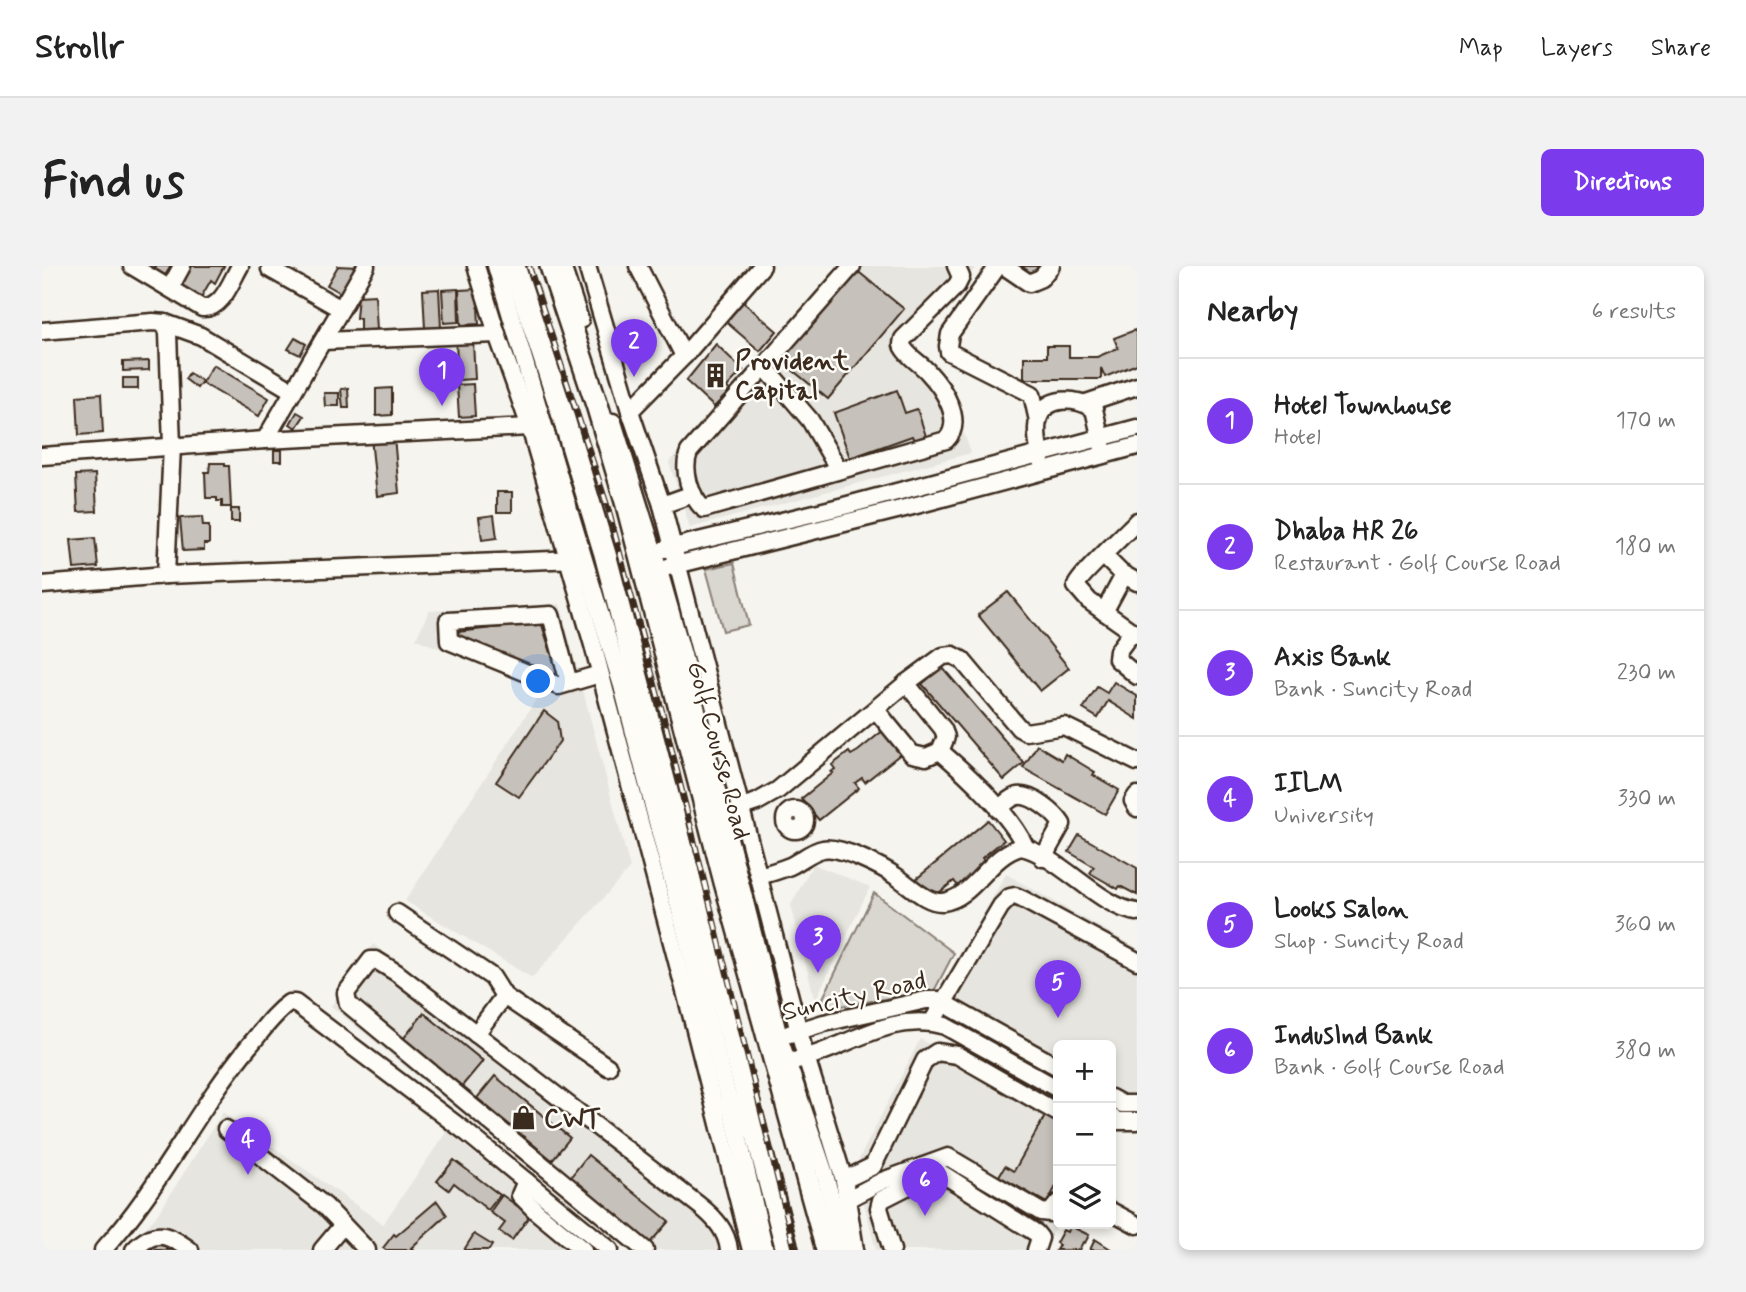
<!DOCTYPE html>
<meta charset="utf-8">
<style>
body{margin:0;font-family:Mynerve,sans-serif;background:#f2f2f2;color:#222}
.controls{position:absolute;right:21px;bottom:21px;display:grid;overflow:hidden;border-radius:10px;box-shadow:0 4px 10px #0003}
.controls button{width:63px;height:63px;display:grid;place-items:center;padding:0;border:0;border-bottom:2px solid #e0e0e0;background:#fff;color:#222;font:35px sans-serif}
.you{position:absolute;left:497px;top:416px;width:24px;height:24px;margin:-18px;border:5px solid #fff;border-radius:50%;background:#1a73e8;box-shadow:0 0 0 10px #1a73e833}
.badge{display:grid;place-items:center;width:46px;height:46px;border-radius:50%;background:#7c3aed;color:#fff;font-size:23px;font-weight:700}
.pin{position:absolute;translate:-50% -58px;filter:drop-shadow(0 2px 4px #0008)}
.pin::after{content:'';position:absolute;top:37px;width:24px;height:21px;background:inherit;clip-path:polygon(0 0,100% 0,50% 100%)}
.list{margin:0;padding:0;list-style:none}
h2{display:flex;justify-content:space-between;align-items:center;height:91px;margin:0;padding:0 28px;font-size:30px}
h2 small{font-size:23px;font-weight:400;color:#767676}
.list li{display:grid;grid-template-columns:46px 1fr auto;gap:21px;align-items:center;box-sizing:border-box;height:126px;padding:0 28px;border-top:2px solid #e0e0e0}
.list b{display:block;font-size:26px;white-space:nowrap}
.list p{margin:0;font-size:23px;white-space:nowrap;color:#767676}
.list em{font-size:23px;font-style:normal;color:#767676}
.icon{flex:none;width:38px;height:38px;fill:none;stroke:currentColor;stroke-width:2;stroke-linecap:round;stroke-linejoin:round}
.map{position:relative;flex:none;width:1095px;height:984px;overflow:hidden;border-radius:10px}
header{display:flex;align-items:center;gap:42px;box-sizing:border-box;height:98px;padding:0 35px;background:#fff;border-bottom:2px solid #e0e0e0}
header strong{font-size:33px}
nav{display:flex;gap:38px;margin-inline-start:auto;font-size:24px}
.intro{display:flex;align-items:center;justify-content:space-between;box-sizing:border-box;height:168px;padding:0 42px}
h1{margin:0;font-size:49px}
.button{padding:18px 32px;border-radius:10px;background:#7c3aed;color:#fff;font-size:24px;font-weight:700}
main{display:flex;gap:42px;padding:0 42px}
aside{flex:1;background:#fff;border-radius:10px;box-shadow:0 4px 10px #0003}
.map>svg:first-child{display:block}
</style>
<header>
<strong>Strollr</strong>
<nav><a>Map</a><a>Layers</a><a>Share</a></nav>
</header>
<div class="intro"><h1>Find us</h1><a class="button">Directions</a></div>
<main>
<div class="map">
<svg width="1095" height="984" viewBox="0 0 1095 984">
<rect width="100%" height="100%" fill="#f5f4ee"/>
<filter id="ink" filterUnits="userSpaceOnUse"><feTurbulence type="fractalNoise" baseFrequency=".0143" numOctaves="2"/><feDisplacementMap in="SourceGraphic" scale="14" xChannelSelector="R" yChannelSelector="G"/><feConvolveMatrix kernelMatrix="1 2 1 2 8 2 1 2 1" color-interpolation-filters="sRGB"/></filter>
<g filter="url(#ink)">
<!-- built -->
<g fill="#e7e5df">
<polygon points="804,0 935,0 867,78 901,110 929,187 648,262 627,196"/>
<polygon points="518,338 588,602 490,712 363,635 501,423 374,373 387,345"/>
<polygon points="771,598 828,621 773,735 749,639"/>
<polygon points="964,608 1095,682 1095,831 1082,830 1069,823 1069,779 1016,779 1016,793 897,726"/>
<polygon points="331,678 555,860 564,852 695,965 703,984 588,984 289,740"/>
<polygon points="878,773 1016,849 1016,957 1008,970 896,900 819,929 811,905"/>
<polygon points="181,846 341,958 405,865 552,984 81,984 113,952"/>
<polygon points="896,902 1009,973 1003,984 834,984 820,930"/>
</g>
<!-- green -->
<g fill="#dad6d0" stroke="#8a8077" stroke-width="2">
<polygon points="692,297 707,359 681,365 664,303"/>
<polygon points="832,627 912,687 892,725 786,742 781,732"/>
</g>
<!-- building -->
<g fill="#c7c1bb" stroke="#3b2a1e" stroke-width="2">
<polygon points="112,0 129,0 121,13 109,6"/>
<polygon points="146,0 182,0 173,17 169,14 158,33 137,20 148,2"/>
<polygon points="296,0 315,1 299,27 285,19"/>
<polygon points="974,0 998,0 990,12"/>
<polygon points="813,3 862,43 786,133 737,93"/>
<polygon points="397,23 399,62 383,63 381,24"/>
<polygon points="416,23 417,56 402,57 400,24"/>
<polygon points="435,23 437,58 419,59 417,24"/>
<polygon points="333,29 335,64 318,65 318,52 314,52 316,30"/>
<polygon points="701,36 735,65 718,85 684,56"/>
<polygon points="1093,64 1095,70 1095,98 1063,111 1059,102 1059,113 982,113 982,91 1005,91 1005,80 1027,80 1027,91 1055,91 1076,82 1072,72"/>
<polygon points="253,72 264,78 258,89 246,83"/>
<polygon points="431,76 433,113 416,114 414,77"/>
<polygon points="674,78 701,104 685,121 688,125 672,141 644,115"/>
<polygon points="107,95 107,104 81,105 81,96"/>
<polygon points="171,99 227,132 217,150 160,117"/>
<polygon points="147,107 160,115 155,122 143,113"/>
<rect x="81" y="112" width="15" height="11"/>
<polygon points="431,118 433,150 417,151 415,119"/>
<polygon points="306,122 307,142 301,142 299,123"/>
<polygon points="350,122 350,149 334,150 334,123"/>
<polygon points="855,124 863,147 875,143 884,170 872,174 870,170 808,192 792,147"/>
<polygon points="282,127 297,127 297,140 283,140"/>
<polygon points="59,128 61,167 37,169 35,130"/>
<polygon points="255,146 262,150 254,162 248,158"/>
<polygon points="352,170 357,227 335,230 329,172"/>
<rect x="232" y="184" width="8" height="11"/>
<polygon points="168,197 183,197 183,200 187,200 189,241 180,241 180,235 175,235 175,232 164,232 163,206 167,206"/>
<polygon points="53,208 55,245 36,246 34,209"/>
<rect x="455" y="226" width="15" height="20"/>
<rect x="189" y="243" width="8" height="13"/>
<polygon points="452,249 455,272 440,274 437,251"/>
<polygon points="160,251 161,260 167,260 167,278 162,278 162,284 141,285 138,252"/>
<polygon points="53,272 56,301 32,303 29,274"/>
<polygon points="966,326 1027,402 998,425 936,349"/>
<polygon points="495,357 500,359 516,408 514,411 416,374 415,366"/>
<polygon points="900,401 982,497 962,514 880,418"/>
<polygon points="1072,416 1095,430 1095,453 1066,435 1056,452 1041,443 1055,421 1065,427"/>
<polygon points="502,445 515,455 518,475 477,531 454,516"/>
<polygon points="843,463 861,486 823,516 820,512 813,517 817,522 777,554 759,533 791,507 789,506 793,503 790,499 807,486 809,489 816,485"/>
<polygon points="995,479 1020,494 1023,488 1053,506 1051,509 1077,524 1063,548 981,502"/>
<polygon points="946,554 962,574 940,592 944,597 916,620 912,615 889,633 873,614"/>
<polygon points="1037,569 1095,602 1095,629 1078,620 1076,623 1048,607 1052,601 1027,586"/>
<polygon points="382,747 441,795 420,820 361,773"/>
<polygon points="453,810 528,872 510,894 435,832"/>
<polygon points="1006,845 1016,851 1016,917 1005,937 957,910 963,900 972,905"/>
<polygon points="546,889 627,955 607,978 527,913"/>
<polygon points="412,894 458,929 446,944 412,917 407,924 395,915"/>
<polygon points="460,929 488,949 470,974 457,965 463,957 448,946"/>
<polygon points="395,935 405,949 369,982 372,984 344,984 341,982 352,968 354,970"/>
<polygon points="1028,960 1047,969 1043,977 1041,976 1037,984 1014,984 1017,979 1014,977 1021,964 1025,966"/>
<polygon points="432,968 450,979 447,984 422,984"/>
<polygon points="117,973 132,984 109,984"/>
<polygon points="1053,973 1070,984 1048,984"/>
</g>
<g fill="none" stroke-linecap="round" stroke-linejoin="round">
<defs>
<g id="minor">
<path d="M90 0 160 42C180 44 189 15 198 0"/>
<polyline points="434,0 455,68 488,161 551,379 649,748 709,984"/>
<polyline points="454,0 580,420 697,873 723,984"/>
<polyline points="520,0 538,54"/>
<polyline points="545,0 588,145 620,239 761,781 802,914 813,984"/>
<polyline points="596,0 642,90"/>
<path d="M810 0 647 186C640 204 648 231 662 243L904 174C923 155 901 122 886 106 879 98 868 92 862 83 859 79 860 78 861 73L915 19 919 11 914 0"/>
<polyline points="956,0 908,68 906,80 907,86 990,128 996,155"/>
<polyline points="962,0 987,17 999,12 1009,0"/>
<polyline points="228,3 299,43"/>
<polyline points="128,22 140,0"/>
<polyline points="123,57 159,70 251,125"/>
<polyline points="0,65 111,56 123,57 126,67 130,180 124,309"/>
<polyline points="281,75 455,68"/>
<polyline points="722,100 768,154 797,204"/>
<polyline points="1044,137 1095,120"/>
<polyline points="588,145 642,90 720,0"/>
<polyline points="571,156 612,287 641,389 737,771 782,905 803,984"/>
<polyline points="223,174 324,0"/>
<polyline points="0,190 223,174 488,161"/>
<path d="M999 195C997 183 993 167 996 155 1001 129 1036 131 1052 143L1061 183"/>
<polyline points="620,239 651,228"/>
<path d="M1095 255C1085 266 1036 311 1034 320L1047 335 1095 369"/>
<polyline points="623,283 802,240 1095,162"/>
<polyline points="1062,290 1079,307 1095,316"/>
<polyline points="626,301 867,241 1095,180"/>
<polyline points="0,319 124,309 536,293"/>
<polyline points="1062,346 1082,309"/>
<polyline points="1090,366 1076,385 1075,393 1095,410"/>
<polyline points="527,417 509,349 406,355 407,375 517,420 558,408"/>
<polyline points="834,444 870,488 884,491 898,485 904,471 901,463 864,417"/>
<path d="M898 485C925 508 969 549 984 582"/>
<polyline points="1095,529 1091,535 1095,542"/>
<polyline points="700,541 715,536 736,524 867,415 901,390 911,389 920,394 977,462 984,466 1022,460 1095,496"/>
<path d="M956 543C962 539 968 531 976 530 990 528 1013 547 1020 558L1001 592"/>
<circle cx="753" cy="554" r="10"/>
<path d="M717 610C728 607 738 604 748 600 759 595 769 585 781 583 797 579 841 601 855 611 869 620 884 637 901 636 932 632 947 589 979 581 1015 588 1059 642 1095 646"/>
<polyline points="355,647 450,711 462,730 434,768"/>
<polyline points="462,730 566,801"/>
<polyline points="890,756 959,640 968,631 973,630 980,633 1095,695"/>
<polyline points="747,768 782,757 884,734 896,734 1016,801"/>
<path d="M755 794C805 782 850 744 903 760L1016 823"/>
<polyline points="1069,832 1080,838 1095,838"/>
<polyline points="1069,851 1075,855 1095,855"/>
<polyline points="184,863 283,940 325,984"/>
<polyline points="802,914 831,900 883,794 895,786 915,789 1016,847"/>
<polyline points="484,915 478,929 495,946 541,984"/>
<polyline points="806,933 840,915 906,891 999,946 1008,947 1016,937"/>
<polyline points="1069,945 1095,959"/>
<path d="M61 984C118 922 154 844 207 780 220 765 231 748 247 737H253L424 866 568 984"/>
<path d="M92 984C113 962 125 968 148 984"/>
<polyline points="280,984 301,959"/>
<path d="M603 984 306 738 304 727 329 694H334L355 707 658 940C673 952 685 965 687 984"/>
<polyline points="850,984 837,942 839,934 894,906 899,907 994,967 998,972 994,984"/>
</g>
<g id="major">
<polyline points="472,0 522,153 563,288 745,984"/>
<polyline points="509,0 556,142 585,239 683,616 785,984"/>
<polyline points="688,838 713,864"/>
</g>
</defs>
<!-- minor casing -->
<use href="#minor" stroke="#3b2a1e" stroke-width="21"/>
<!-- major casing -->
<use href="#major" stroke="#3b2a1e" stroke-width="26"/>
<!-- minor -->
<use href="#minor" stroke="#fdfcf7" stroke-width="16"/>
<!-- major -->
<use href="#major" stroke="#fdfcf7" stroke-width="21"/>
<defs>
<polyline id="rail" points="487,0 566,242 623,456 753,984"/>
</defs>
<!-- rail casing -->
<use href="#rail" stroke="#3b2a1e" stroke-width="6"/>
<!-- rail -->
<use href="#rail" stroke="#fdfcf7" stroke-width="3.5" stroke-dasharray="10" stroke-linecap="butt"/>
</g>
</g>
<!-- icons -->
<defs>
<symbol id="building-bare" viewBox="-9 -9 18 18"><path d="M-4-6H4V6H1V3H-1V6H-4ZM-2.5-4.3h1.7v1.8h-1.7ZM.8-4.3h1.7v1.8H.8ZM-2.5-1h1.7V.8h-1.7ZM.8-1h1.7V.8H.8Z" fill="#3b2a1e" stroke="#fdfcf7" stroke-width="2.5" paint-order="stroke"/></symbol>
<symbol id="shop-bare" viewBox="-9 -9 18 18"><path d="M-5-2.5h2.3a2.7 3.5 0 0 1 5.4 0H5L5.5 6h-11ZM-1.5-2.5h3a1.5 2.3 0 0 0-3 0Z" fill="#3b2a1e" stroke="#fdfcf7" stroke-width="2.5" paint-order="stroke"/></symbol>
</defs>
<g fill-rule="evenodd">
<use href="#building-bare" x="656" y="92" width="35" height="35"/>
<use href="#shop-bare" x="464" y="834" width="35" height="35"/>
</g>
<g text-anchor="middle" stroke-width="5" stroke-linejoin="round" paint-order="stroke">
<!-- poi labels -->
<g font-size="26" font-weight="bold" fill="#3b2a1e" stroke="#fdfcf7" text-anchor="start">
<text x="693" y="103">Provident<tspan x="693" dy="30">Capital</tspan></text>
<text x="502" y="861">CWT</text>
</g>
<!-- street labels -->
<g font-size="26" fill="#3b2a1e" stroke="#fdfcf7">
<text transform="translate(678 484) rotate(75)" y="9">Golf Course Road</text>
<text transform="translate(812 729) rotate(-13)" y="9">Suncity Road</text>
</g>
</g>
</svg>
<div class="controls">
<button>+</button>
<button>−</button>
<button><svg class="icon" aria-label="layers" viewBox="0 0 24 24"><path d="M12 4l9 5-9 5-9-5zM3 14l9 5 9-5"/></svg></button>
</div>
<div class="you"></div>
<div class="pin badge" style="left:400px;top:140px">1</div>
<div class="pin badge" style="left:592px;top:111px">2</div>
<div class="pin badge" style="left:776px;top:707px">3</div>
<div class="pin badge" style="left:206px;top:909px">4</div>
<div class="pin badge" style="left:1016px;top:752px">5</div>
<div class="pin badge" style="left:883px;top:950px">6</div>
</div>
<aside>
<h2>Nearby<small>6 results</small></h2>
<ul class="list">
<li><span class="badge">1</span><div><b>Hotel Townhouse</b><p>Hotel</p></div><em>170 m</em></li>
<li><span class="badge">2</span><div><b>Dhaba HR 26</b><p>Restaurant · Golf Course Road</p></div><em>180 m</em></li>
<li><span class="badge">3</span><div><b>Axis Bank</b><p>Bank · Suncity Road</p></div><em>230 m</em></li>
<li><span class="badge">4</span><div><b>IILM</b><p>University</p></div><em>330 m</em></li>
<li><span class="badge">5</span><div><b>Looks Salon</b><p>Shop · Suncity Road</p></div><em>360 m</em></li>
<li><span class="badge">6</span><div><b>IndusInd Bank</b><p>Bank · Golf Course Road</p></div><em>380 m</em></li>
</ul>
</aside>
</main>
